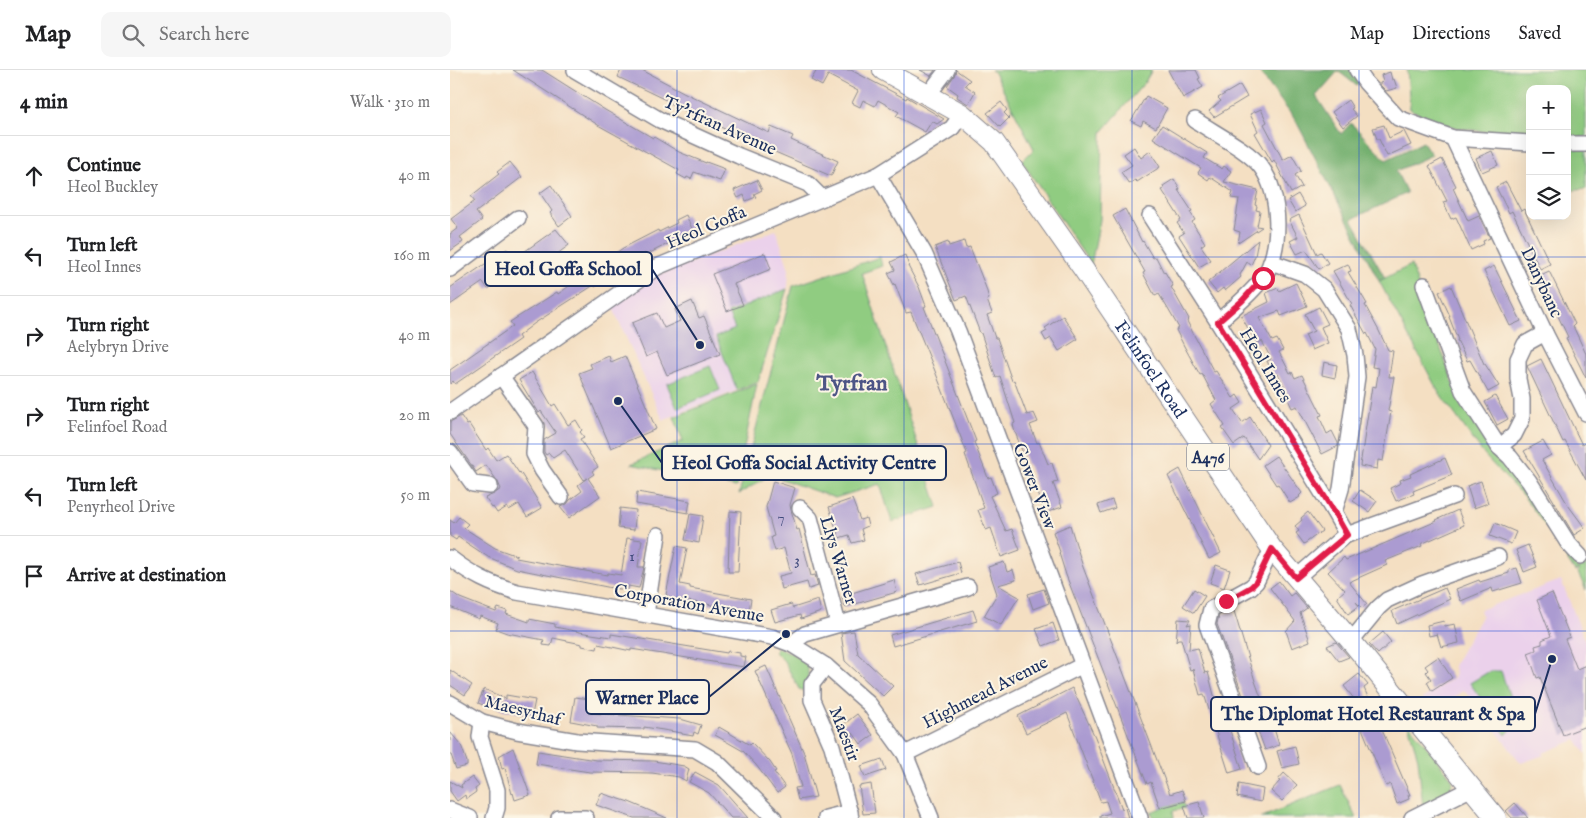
<!DOCTYPE html>
<meta charset="utf-8">
<style>
body{margin:0;font-family:"IM FELL English",serif;background:#f6f6f6;color:#202124}
.controls{position:absolute;right:15px;top:15px;display:grid;overflow:hidden;border-radius:10px;box-shadow:0 5px 20px #0002}
.controls button{width:45px;height:45px;display:grid;place-items:center;padding:0;border:0;border-bottom:1px solid #e0e0e0;background:#fff;color:#202124;font:25px sans-serif}
.stop{position:absolute;width:15px;height:15px;margin:-11px;border:4px solid #e11d48;border-radius:50%;background:#fff}
.stop.end{background:#e11d48;border-color:#fff;box-shadow:0 1px 5px #0008}
.list{margin:0;padding:0;list-style:none}
h2{display:flex;justify-content:space-between;align-items:center;height:65px;margin:0;padding:0 20px;font-size:21px}
h2 small{font-size:16px;font-weight:400;color:#757577}
.list li{display:grid;grid-template-columns:32px 1fr auto;gap:15px;align-items:center;box-sizing:border-box;height:80px;padding:0 20px;border-top:1px solid #e0e0e0}
.list b{display:block;font-size:19px;white-space:nowrap}
.list p{margin:0;font-size:16px;white-space:nowrap;color:#757577}
.list em{font-size:16px;font-style:normal;color:#757577}
.icon{flex:none;width:28px;height:28px;fill:none;stroke:currentColor;stroke-width:2;stroke-linecap:round;stroke-linejoin:round}
.map{position:relative;flex:none;width:1136px;height:748px;overflow:hidden}
header{display:flex;align-items:center;gap:30px;box-sizing:border-box;height:70px;padding:0 25px;background:#fff;border-bottom:1px solid #e0e0e0}
header strong{font-size:24px}
nav{display:flex;gap:28px;margin-inline-start:auto;font-size:18px}
.search{width:350px;height:45px;background:#f6f6f6;display:flex;align-items:center;gap:12px;box-sizing:border-box;padding:0 18px;border-radius:10px;color:#757577;font-size:19px}
main{display:flex}
aside{flex:1;background:#fff}
.map>svg:first-child{display:block}
</style>
<header>
<strong>Map</strong>
<div class="search"><svg class="icon" aria-label="search" viewBox="0 0 24 24"><circle cx="10" cy="10" r="6"/><path d="M15 15l6 6"/></svg>Search here</div>
<nav><a>Map</a><a>Directions</a><a>Saved</a></nav>
</header>
<main>
<aside>
<h2>4 min<small>Walk · 310 m</small></h2>
<ul class="list">
<li><svg class="icon" aria-label="ahead" viewBox="0 0 24 24"><path d="M12 20V5M6 11l6-6 6 6"/></svg><div><b>Continue</b><p>Heol Buckley</p></div><em>40 m</em></li>
<li><svg class="icon" aria-label="left" viewBox="0 0 24 24"><path d="M17 20v-9H6M10 6l-5 5 5 5"/></svg><div><b>Turn left</b><p>Heol Innes</p></div><em>160 m</em></li>
<li><svg class="icon" aria-label="right" viewBox="0 0 24 24"><path d="M7 20v-9h11M14 6l5 5-5 5"/></svg><div><b>Turn right</b><p>Aelybryn Drive</p></div><em>40 m</em></li>
<li><svg class="icon" aria-label="right" viewBox="0 0 24 24"><path d="M7 20v-9h11M14 6l5 5-5 5"/></svg><div><b>Turn right</b><p>Felinfoel Road</p></div><em>20 m</em></li>
<li><svg class="icon" aria-label="left" viewBox="0 0 24 24"><path d="M17 20v-9H6M10 6l-5 5 5 5"/></svg><div><b>Turn left</b><p>Penyrheol Drive</p></div><em>50 m</em></li>
<li><svg class="icon" aria-label="arrive" viewBox="0 0 24 24"><path d="M6 21V4h12l-3 4 3 4H6"/></svg><div><b>Arrive at destination</b></div></li>
</ul>
</aside>
<div class="map">
<svg width="1136" height="748" viewBox="0 0 1136 748">
<rect width="100%" height="100%" fill="#fcf5e5"/>
<filter id="ink" filterUnits="userSpaceOnUse"><feTurbulence type="fractalNoise" baseFrequency=".02" numOctaves="2"/><feDisplacementMap in="SourceGraphic" scale="10" xChannelSelector="R" yChannelSelector="G"/><feConvolveMatrix kernelMatrix="1 2 1 2 8 2 1 2 1" color-interpolation-filters="sRGB"/></filter>
<filter id="wash" filterUnits="userSpaceOnUse"><feTurbulence type="fractalNoise" baseFrequency=".0096" numOctaves="4" result="noise"/><feDisplacementMap in="SourceGraphic" scale="20" xChannelSelector="R" yChannelSelector="G"/><feGaussianBlur stdDeviation="1.12" result="paint"/><feColorMatrix in="noise" values="0 0 0 0 0 0 0 0 0 0 0 0 0 0 0 0 0 1.4 0 .05"/><feComposite in="paint" operator="in"/></filter>
<g filter="url(#wash)">
<rect width="100%" height="100%" fill="#f4dfc2"/>
<!-- built -->
<g fill="#ebd1eb">
<polygon points="326,160 339,199 338,216 308,312 213,350 163,238 203,207"/>
<polygon points="1111,510 1136,573 1136,684 1126,670 1093,683 1094,685 1071,693 1014,620 983,643 972,629 1005,607 1004,595 1032,545 1030,540"/>
</g>
<!-- green -->
<g fill="#90cc81" stroke="#567e70">
<polygon points="541,0 702,0 695,12 652,62 650,150 641,195 572,91 584,79 543,1"/>
<polygon points="957,0 1136,0 1136,67 1117,68 1117,19 1080,19 1080,68 1008,58 983,51 960,39"/>
<polygon points="1117,79 1136,79 1136,119 1117,121"/>
<polygon points="430,187 432,196 412,203 488,437 442,452 430,414 385,428 320,405 289,424 343,216"/>
<polygon points="961,195 1003,313 1044,381 1078,418 1128,499 1136,495 1136,520 1128,503 1129,501 1128,500 1125,502 1100,462 1074,427 1035,386 988,321 929,211"/>
<polygon points="337,219 308,312 287,320 266,267 285,259 278,243"/>
<polygon points="260,296 270,320 227,338 217,314"/>
<polygon points="307,314 286,417 181,394 233,371 224,347"/>
<path d="M327 578C340 581 350 587 358 597V608L354 621 349 619 334 591 325 582Z"/>
<polygon points="1040,601 1051,601 1068,651 1056,665 1020,613"/>
<path d="M958 653 1003 710C1001 724 984 730 973 737L968 689Z"/>
<polygon points="890,715 906,748 810,748"/>
<polygon points="733,732 735,738 723,741 724,748 704,748 701,742 721,734 722,736"/>
</g>
<!-- forest -->
<polygon fill="#74b06f" stroke="#487066" points="808,0 905,0 910,10 907,16 888,1 866,26 891,64 901,53 936,90 973,72 982,85 946,101 957,123 902,149 935,208 929,211 846,51"/>
<g id="blocks">
<!-- building -->
<g fill="#ab9bd1">
<polygon points="63,0 92,0 155,40 203,68 204,67 229,82 256,93 256,92 275,99 270,111 244,102 241,109 237,107 236,109 227,104 229,100 148,55"/>
<polygon points="171,0 192,0 237,24 319,63 321,57 343,66 341,70 388,91 381,106 311,76 219,33 220,32 168,7"/>
<polygon points="367,0 401,0 456,29 457,27 494,49 487,54 482,51 475,62 446,46 449,42 428,30 425,36 413,30 410,37 402,33 408,21 378,5 372,16 361,10"/>
<polygon points="470,0 485,0 481,6"/>
<polygon points="506,0 520,10 515,15 525,22 518,34 507,27 508,24 497,16 504,6"/>
<polygon points="718,0 746,0 750,8 748,9 753,17 733,28"/>
<polygon points="940,2 942,10 944,9 947,18 936,21 930,15 930,13 933,12 931,5"/>
<polygon points="790,15 797,27 764,47 759,41 771,31 768,28"/>
<polygon points="696,26 717,38 706,58 693,51 691,56 681,51"/>
<polygon points="898,30 903,38 901,39 907,46 893,57 882,42"/>
<polygon points="551,32 557,40 554,43 559,48 550,57 537,43"/>
<polygon points="811,39 817,52 814,54 833,90 842,85 851,101 845,105 852,117 841,123 824,90 822,92 805,63 808,61 800,44"/>
<polygon points="712,55 757,83 754,88 772,99 774,96 781,101 774,112 808,120 805,135 807,136 806,140 810,141 807,156 812,157 788,173 790,162 784,160 789,129 781,128 783,122 760,107 758,110 748,103 751,98 703,68"/>
<polygon points="934,55 939,68 954,61 961,75 937,86 929,69 927,69 923,58"/>
<polygon points="684,77 691,88 700,81 710,97 687,112 685,110 679,114 671,102 682,95 674,84"/>
<polygon points="1042,81 1048,95 1032,102 1026,88"/>
<polygon points="992,89 1006,116 1003,118 1018,151 1029,146 1040,168 1033,171 1034,174 1021,180 1006,147 1001,149 993,132 997,131 979,96"/>
<polygon points="60,92 72,107 26,142 32,150 10,167 13,172 0,181 0,164 8,158 1,149 25,131 21,126 49,104 47,102"/>
<polygon points="724,109 730,119 728,120 742,141 740,142 745,150 742,152 755,173 751,176 761,190 749,197 729,166 734,163 727,153 731,150 712,120 714,119 713,116"/>
<polygon points="307,110 312,120 304,124 306,127 296,131 294,125 288,128 284,120"/>
<polygon points="1056,112 1071,141 1074,139 1100,194 1090,199 1062,141 1059,143 1046,117"/>
<polygon points="101,115 122,146 109,156 100,143 102,141 90,123"/>
<polygon points="848,124 855,136 845,142 838,130"/>
<polygon points="675,139 692,172 693,171 703,188 706,187 714,203 715,202 723,216 721,217 739,249 737,251 745,267 764,302 766,301 783,328 787,325 792,333 783,339 792,353 800,347 818,375 808,389 794,368 784,375 772,358 775,356 761,334 766,330 752,304 750,305 734,276 726,260 729,258 718,239 709,224 705,226 693,203 695,202 663,146"/>
<polygon points="236,145 243,161 196,185 195,183 145,217 144,215 85,253 68,266 70,269 24,301 5,314 3,311 0,314 0,300 63,256 60,252 107,222 108,224 173,178 208,160 209,162 227,153 226,150"/>
<polygon points="849,145 867,184 871,182 878,193 869,199 856,180 847,184 840,171 848,167 839,150"/>
<polygon points="106,159 119,175 98,191 94,186 79,197 75,192 59,204 54,198 41,208 45,214 38,219 33,212 0,235 0,218 57,179 64,189"/>
<polygon points="808,170 805,186 801,195 797,192 790,205 791,207 775,221 773,218 767,223 758,212"/>
<polygon points="514,171 516,178 520,177 536,218 539,229 537,230 542,243 537,245 545,268 547,268 562,311 564,310 577,345 584,343 588,352 580,355 587,373 589,372 598,394 602,393 608,412 603,413 612,437 595,443 578,394 577,394 564,359 563,354 565,353 550,306 546,308 531,263 530,263 516,226 506,230 485,177 498,172 499,176"/>
<polygon points="315,183 321,199 284,214 293,235 277,241 262,204"/>
<polygon points="455,185 459,196 458,196 469,217 476,236 474,237 526,371 524,372 538,408 541,407 547,423 540,426 556,461 562,459 570,480 551,487 541,458 536,460 528,440 534,438 515,384 517,383 483,296 461,242 456,243 445,214 444,215 438,203 445,200 441,192"/>
<polygon points="898,194 901,201 898,202 917,234 915,235 929,261 938,280 943,281 939,307 944,307 938,341 941,342 933,391 928,390 927,399 910,396 922,316 926,317 929,298 922,297 925,279 917,263 916,264 900,235 902,234 883,201"/>
<polygon points="1044,196 1071,251 1060,256 1034,201"/>
<polygon points="1099,201 1125,254 1123,256 1136,284 1136,308 1116,268 1118,267 1089,206"/>
<polygon points="846,213 857,236 831,246 829,241 809,248 822,271 827,269 833,280 829,282 840,303 842,302 845,308 852,305 872,345 869,346 877,364 882,361 888,373 888,376 872,384 847,336 842,338 836,325 838,324 828,304 824,306 817,291 821,289 812,271 807,274 791,246 819,232 816,223 828,218 829,221"/>
<polygon points="1001,216 1034,294 1035,294 1049,316 1038,322 1020,290 1017,291 1007,270 1008,270 999,247 1000,246 989,222"/>
<polygon points="242,231 249,248 254,246 270,284 217,305 207,282 196,287 182,253 207,243 214,258 230,251 225,239"/>
<polygon points="869,237 878,254 871,257 878,273 862,280 855,265 864,261 855,244"/>
<polygon points="613,246 628,269 609,281 601,268 596,271 592,264 597,261 595,258"/>
<polygon points="159,286 161,292 175,286 206,359 161,378 129,303 142,298 140,294"/>
<polygon points="1091,289 1132,375 1136,372 1136,410 1115,371 1113,372 1077,296"/>
<polygon points="874,292 887,295 885,308 872,305"/>
<polygon points="82,302 102,336 105,334 118,355 126,350 132,360 130,362 134,367 130,369 148,397 142,401 144,404 138,408 150,426 119,448 110,437 117,434 120,430 132,421 128,415 137,408 134,410 115,380 103,388 99,383 96,385 94,382 94,370 106,363 91,341 89,343 69,310"/>
<polygon points="1045,326 1058,349 1047,355 1035,332"/>
<polygon points="11,346 17,355 19,354 36,380 38,378 46,390 56,384 69,403 70,402 92,438 77,447 69,434 59,440 57,437 47,443 43,437 42,438 35,428 44,424 51,419 48,412 36,395 26,402 0,364 0,352"/>
<polygon points="1093,371 1101,385 1092,390 1118,435 1135,458 1124,465 1074,381"/>
<polygon points="826,386 852,423 849,426 850,427 840,433 828,414 826,415 813,395"/>
<polygon points="995,388 1002,405 963,421 964,424 946,431 940,418 951,413 950,410 961,406 960,404"/>
<polygon points="730,399 771,483 759,489 718,406"/>
<polygon points="323,411 345,418 340,435 341,440 347,460 349,459 361,506 365,505 368,516 359,519 357,512 332,519 329,506 341,503 334,478 325,481 321,467 324,466 316,437"/>
<polygon points="1031,411 1038,433 1024,438 1017,416"/>
<polygon points="910,420 927,431 919,442 903,431"/>
<polygon points="187,422 240,431 238,443 186,434"/>
<polygon points="402,429 410,450 416,448 418,456 411,459 414,470 402,473 399,465 389,468 379,437"/>
<polygon points="662,430 665,438 651,443 648,435"/>
<polygon points="170,438 186,440 184,460 168,458"/>
<polygon points="1008,440 1014,455 971,474 972,476 935,491 937,495 899,512 917,534 912,538 906,532 909,536 898,544 887,527 895,520 878,502 894,487 896,490 987,451 986,450"/>
<polygon points="280,441 291,442 288,502 278,502"/>
<polygon points="858,442 872,461 854,474 846,463 849,461 845,456 852,450 851,448"/>
<polygon points="240,444 253,446 249,473 235,470"/>
<polygon points="9,447 18,454 14,458 45,478 67,486 66,488 157,505 158,503 171,505 177,468 192,470 188,497 194,497 189,518 178,516 178,520 162,518 67,499 38,487 8,467 6,470 0,466 0,450 4,453"/>
<polygon points="1045,453 1066,462 1061,474 1040,466"/>
<polygon points="620,455 633,497 720,724 732,720 736,731 710,738 701,712 697,714 616,505 609,483 610,482 603,462"/>
<polygon points="1078,475 1087,497 1074,502 1066,480"/>
<polygon points="226,476 237,478 230,514 240,516 240,518 301,529 299,541 219,528 219,526 216,525"/>
<polygon points="508,492 511,503 470,515 466,504"/>
<polygon points="554,492 557,502 563,500 566,510 548,515 569,527 551,555 534,546 547,524 538,497"/>
<polygon points="766,495 780,500 774,518 760,513"/>
<polygon points="1067,498 1072,513 1043,522 1042,518 1011,531 1006,519 1029,510 1030,512 1059,503 1059,500"/>
<polygon points="444,510 447,522 395,537 392,526"/>
<polygon points="829,511 840,526 844,523 857,538 850,543 860,571 842,578 836,561 845,551 820,518"/>
<polygon points="995,518 1000,529 947,554 942,541"/>
<polygon points="594,519 599,533 583,539 578,524"/>
<polygon points="744,519 755,526 744,543 733,536"/>
<polygon points="0,521 10,528 38,539 46,542 48,538 57,541 56,544 79,552 79,549 105,554 105,557 135,563 161,567 161,564 277,583 278,581 290,583 290,586 296,587 294,597 181,579 181,581 148,574 147,579 132,576 132,574 103,568 101,576 93,575 94,570 57,563 46,559 48,553 30,546 29,549 0,537"/>
<polygon points="1102,523 1120,567 1115,569 1127,599 1136,595 1136,656 1113,665 1090,607 1087,608 1078,583 1086,580 1085,576 1092,574 1092,570 1101,566 1087,530"/>
<polygon points="368,530 371,542 351,549 350,545 325,552 321,540 341,534 343,538"/>
<polygon points="523,540 527,551 443,576 440,565"/>
<polygon points="784,541 805,611 814,636 817,635 829,675 815,680 806,655 804,656 767,554 769,545"/>
<polygon points="728,549 740,550 737,555 741,554 739,580 748,578 755,603 758,602 765,629 769,628 776,654 778,654 792,699 779,703 754,624 750,625 743,599 740,600 731,569 728,569 726,572"/>
<polygon points="994,551 995,556 1005,554 1009,573 991,577 987,564 979,566 977,555"/>
<polygon points="603,553 609,570 593,576 586,559"/>
<polygon points="404,561 408,584 443,616 433,626 395,591 391,563"/>
<polygon points="933,562 941,572 928,584 919,574"/>
<polygon points="886,572 892,579 899,587 889,591 877,576"/>
<polygon points="988,587 1002,608 982,621 977,612 981,609 976,602 978,600 975,596"/>
<polygon points="316,596 354,683 366,727 348,730 345,718 351,717 342,684 305,601"/>
<polygon points="0,600 22,615 15,625 0,615"/>
<polygon points="909,604 918,615 914,618 960,725 958,725 959,729 947,734 940,714 936,716 913,661 902,631 905,630 894,616"/>
<polygon points="622,618 645,667 672,739 675,738 678,748 650,748 650,746 660,743 656,731 651,732 617,643 576,663 568,646"/>
<polygon points="34,619 56,629 56,625 85,630 82,645 53,640 40,634 38,637 28,633"/>
<polygon points="125,627 140,629 138,643 230,649 251,655 248,664 244,662 243,666 232,664 232,663 194,657 194,659 147,658 147,656 121,651"/>
<polygon points="407,644 423,665 411,674 403,663 396,668 389,658"/>
<polygon points="269,657 300,675 302,673 320,692 326,701 324,702 335,717 327,723 306,695 293,681 265,665"/>
<polygon points="0,662 11,675 17,692 17,696 6,699 0,682"/>
<polygon points="845,676 849,694 832,698 827,681"/>
<polygon points="63,678 80,725 65,730 63,723 62,724 55,698 52,699 49,686"/>
<polygon points="88,681 146,690 204,691 234,696 239,699 236,711 229,707 202,703 140,702 86,694"/>
<polygon points="432,689 436,700 415,707 411,696"/>
<polygon points="245,702 269,715 298,748 281,748 259,723 239,712"/>
<polygon points="834,703 847,715 832,731 821,721 830,711 828,710"/>
<polygon points="22,707 29,716 25,719 26,722 16,729 15,725 7,731 0,721 0,711 12,718 11,715"/>
<polygon points="421,714 425,743 413,744 409,716"/>
<polygon points="789,714 813,719 811,732 787,727"/>
<polygon points="151,723 179,732 217,748 184,748 146,735"/>
<polygon points="749,732 754,748 738,748 734,736"/>
<polygon points="1065,733 1078,748 1062,748 1056,741"/>
</g>
</g>
</g>
<g filter="url(#ink)">
<use href="#blocks" fill-opacity="0" stroke="#888790" stroke-width="1"/>
<g fill="none" stroke-linecap="round" stroke-linejoin="round">
<defs>
<g id="minor">
<polyline points="125,0 210,50 289,86 358,114 372,128"/>
<polyline points="907,0 916,13 948,48 1003,68 1080,73"/>
<polyline points="478,25 497,0"/>
<path d="M745 50C764 63 798 80 811 97 831 123 833 182 812 209 800 225 783 238 768 252"/>
<polyline points="1003,68 1095,263 1136,343"/>
<polyline points="1117,74 1136,74"/>
<polyline points="428,105 474,183 508,261 690,748"/>
<polyline points="700,146 768,252 884,442 897,465"/>
<polyline points="821,192 855,204 874,219 899,259 905,285 907,307 891,419 884,442"/>
<polyline points="0,199 68,148"/>
<polyline points="974,215 1013,321 1049,377 1060,387 1079,411 1118,473 1130,486"/>
<polyline points="51,306 86,356 84,384 92,400 111,427"/>
<polyline points="0,342 207,197 428,105 502,58 512,44"/>
<polyline points="1049,377 1064,365 1072,349 1072,329 1068,309 1068,289 1075,274 1095,263"/>
<polyline points="0,382 23,414 40,416"/>
<polyline points="350,438 360,448 388,554"/>
<path d="M0 488C22 505 40 514 67 522L322 567 341 574 376 596 419 634 455 684 481 748"/>
<polyline points="846,508 894,466 1004,426"/>
<polyline points="196,544 208,465"/>
<polyline points="901,571 928,538 937,530 972,514 1048,487"/>
<polyline points="341,574 355,564 518,517"/>
<polyline points="376,596 362,614 362,630 382,676 401,748"/>
<polyline points="0,633 32,652 67,661 127,671 245,679 267,692 324,748"/>
<polyline points="32,652 30,667 47,720 47,738 44,748"/>
<polyline points="455,684 633,595"/>
<polyline points="808,697 757,555 761,539 801,517 806,512 822,479"/>
<polyline points="0,740 20,748"/>
<polyline points="109,748 136,748"/>
<polyline points="376,748 400,742"/>
<polyline points="962,748 1022,718"/>
</g>
<g id="major">
<path id="s1" d="M433 0 512 44 544 72 634 200 822 479 901 571 1046 748"/>
</g>
</defs>
<!-- minor casing -->
<use href="#minor" stroke="#888790" stroke-width="18"/>
<!-- major casing -->
<use href="#major" stroke="#888790" stroke-width="22"/>
<!-- minor -->
<use href="#minor" stroke="#fff" stroke-width="15"/>
<!-- major -->
<use href="#major" stroke="#fff" stroke-width="20"/>
</g>
</g>
<g fill="none" stroke-linecap="round" stroke-linejoin="round" filter="url(#ink)">
<!-- route -->
<polyline stroke="#e11d48" stroke-width="6" points="776,531 801,517 806,512 822,479 846,508 897,465 884,442 768,252 792,231 813,208"/>
</g>
<!-- grid -->
<path fill="none" stroke="#1d4ed8" stroke-width="1" stroke-opacity="0.55" d="M227 0V748M454 0V748M682 0V748M909 0V748M0 187H1136M0 374H1136M0 561H1136"/>
<g text-anchor="middle" stroke-width="4" stroke-linejoin="round" paint-order="stroke">
<!-- number labels -->
<g font-size="15" fill="#3f4a7b">
<text x="331" y="452">7</text>
<text x="182" y="491">1</text>
<text x="347" y="495">3</text>
</g>
<!-- shield labels -->
<rect fill="#fcf5e5" stroke="#5e6a86" stroke-width="1" x="737" y="373.5" width="42" height="27" rx="4"/>
<g font-size="16" font-weight="bold" fill="#1b2f5e">
<text x="758" y="393">A476</text>
</g>
<!-- street labels -->
<g font-size="18" fill="#1b2f5e" stroke="#fcf5e5">
<text transform="translate(270 55) rotate(24)" y="6">Ty'rfran Avenue</text>
<text transform="translate(256 157) rotate(-23)" y="6">Heol Goffa</text>
<text transform="translate(1092 212) rotate(65)" y="6">Danybanc</text>
<text transform="translate(816 295) rotate(59)" y="6">Heol Innes</text>
<text dy="6" stroke="none"><textPath href="#s1" startOffset="409">Felinfoel Road</textPath></text>
<text transform="translate(585 416) rotate(69)" y="6">Gower View</text>
<text transform="translate(389 490) rotate(73)" y="6">Llys Warner</text>
<text transform="translate(239 533) rotate(10)" y="6">Corporation Avenue</text>
<text transform="translate(535 622) rotate(-27)" y="6">Highmead Avenue</text>
<text transform="translate(73 640) rotate(14)" y="6">Maesyrhaf</text>
<text transform="translate(395 664) rotate(69)" y="6">Maestir</text>
</g>
<!-- district labels -->
<g font-size="22" font-weight="bold" fill="#4d5586" stroke="#fcf5e5">
<text x="402" y="320">Tyrfran</text>
</g>
</g>
<!-- callouts -->
<path fill="none" stroke="#1b2f5e" stroke-width="2" d="M250 275L202 199M168 331L212 393M336 564L259 627M1102 589L1085 644"/>
<g fill="#1b2f5e" stroke="#fcf5e5" stroke-width="2">
<circle cx="250" cy="275" r="5"/>
<circle cx="168" cy="331" r="5"/>
<circle cx="336" cy="564" r="5"/>
<circle cx="1102" cy="589" r="5"/>
</g>
<g fill="#fcf5e5" stroke="#1b2f5e" stroke-width="2">
<rect x="35" y="182" width="167" height="34" rx="5"/>
<rect x="212" y="376" width="284" height="34" rx="5"/>
<rect x="136" y="610" width="123" height="34" rx="5"/>
<rect x="761" y="627" width="324" height="34" rx="5"/>
</g>
<g font-size="19" text-anchor="middle" font-weight="bold" fill="#1b2f5e">
<text x="118" y="205">Heol Goffa School</text>
<text x="354" y="399">Heol Goffa Social Activity Centre</text>
<text x="197" y="634">Warner Place</text>
<text x="923" y="650">The Diplomat Hotel Restaurant &amp; Spa</text>
</g>
</svg>
<div class="controls">
<button>+</button>
<button>−</button>
<button><svg class="icon" aria-label="layers" viewBox="0 0 24 24"><path d="M12 4l9 5-9 5-9-5zM3 14l9 5 9-5"/></svg></button>
</div>
<div class="stop" style="left:813px;top:208px"></div>
<div class="stop end" style="left:776px;top:531px"></div>
</div>
</main>
